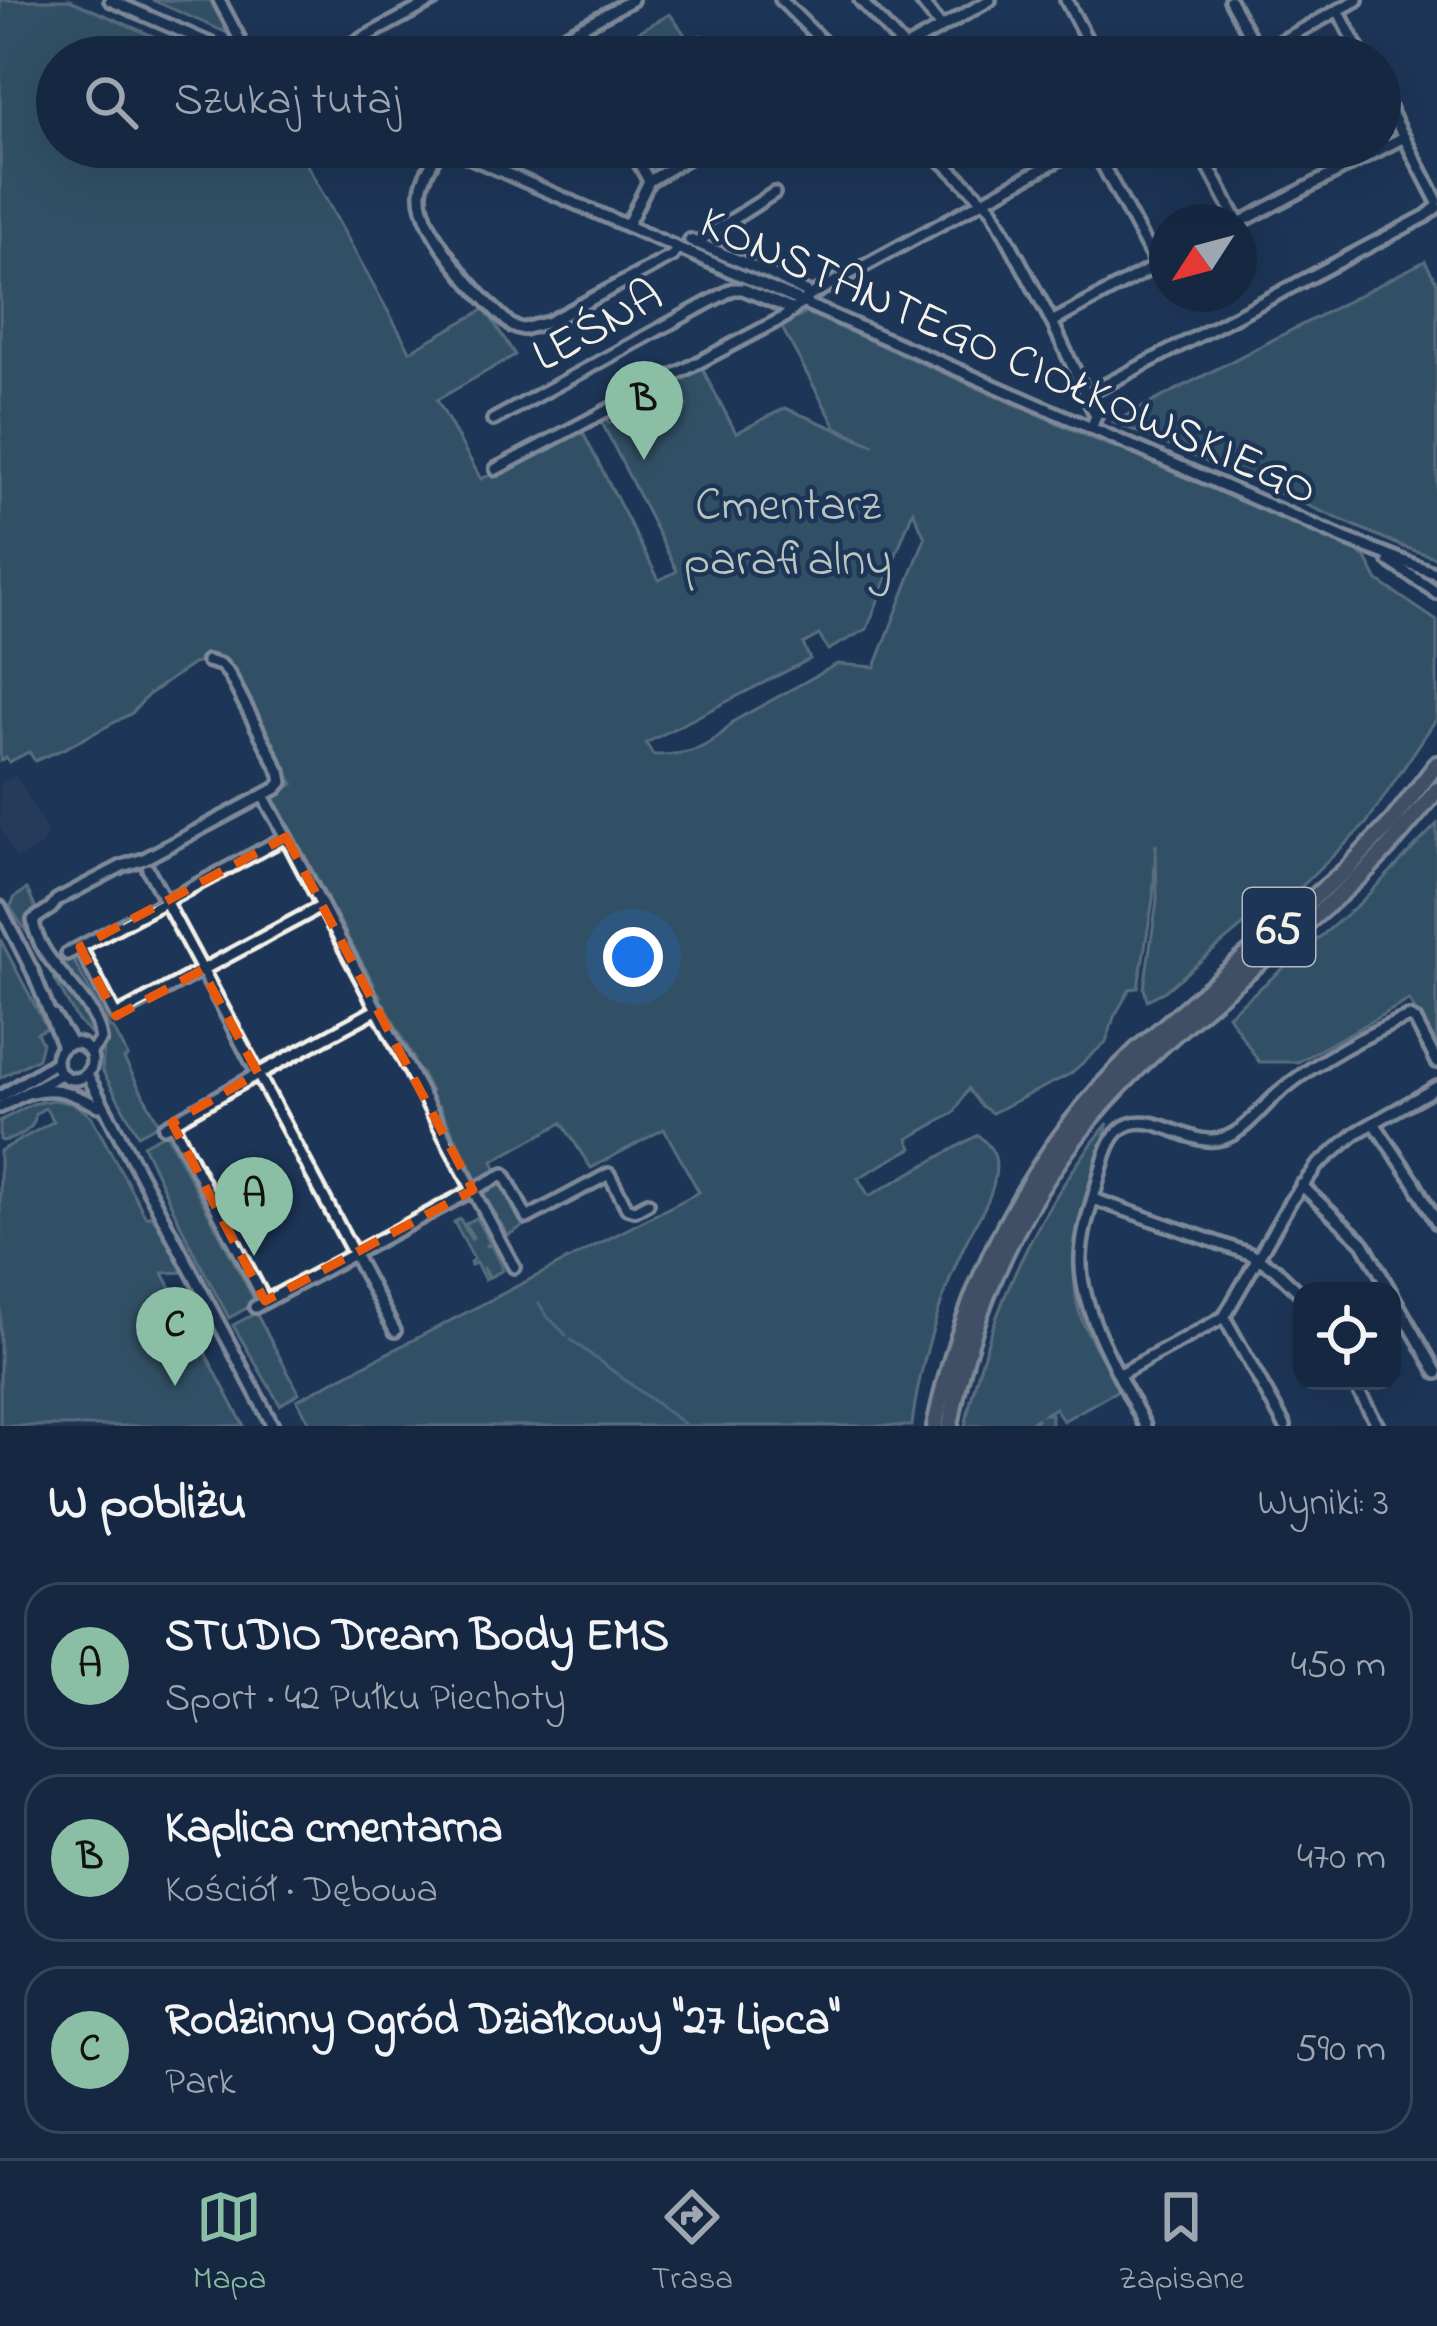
<!DOCTYPE html>
<html lang="pl">
<meta charset="utf-8">
<style>
body{margin:0;font-family:"Indie Flower",sans-serif;background:#1f3048;color:#f1f3f6}
.controls{position:absolute;right:36px;bottom:36px;display:grid;overflow:hidden;border-radius:24px;box-shadow:0 12px 48px #0002}
.controls button{width:108px;height:108px;display:grid;place-items:center;padding:0;border:0;border-bottom:3px solid #35445a;background:#162841;color:#f1f3f6;font:60px sans-serif}
.compass{position:absolute;left:1149px;top:204px;width:108px;height:108px;border-radius:50%;background:#162841;box-shadow:0 12px 48px #0002;rotate:234deg}
.you{position:absolute;left:633px;top:957px;width:42px;height:42px;margin:-30px;border:9px solid #fff;border-radius:50%;background:#1a73e8;box-shadow:0 0 0 18px #1a73e833}
.badge{display:grid;place-items:center;width:78px;height:78px;border-radius:50%;background:#8abfa5;color:#111;font-size:39px;font-weight:700}
.pin{position:absolute;translate:-50% -99px;filter:drop-shadow(0 3px 6px #0008)}
.pin::after{content:'';position:absolute;top:63px;width:42px;height:36px;background:inherit;clip-path:polygon(0 0,100% 0,50% 100%)}
.list{margin:0;padding:0;list-style:none}
h2{display:flex;justify-content:space-between;align-items:center;height:156px;margin:0;padding:0 48px;font-size:51px}
h2 small{font-size:39px;font-weight:400;color:#9ea6b1}
.list li{display:grid;grid-template-columns:78px 1fr auto;gap:36px;align-items:center;box-sizing:border-box;height:168px;margin:0 24px 24px;padding:0 24px;border:3px solid #35445a;border-radius:36px}
.list b{display:block;font-size:45px;white-space:nowrap}
.list p{margin:0;font-size:39px;white-space:nowrap;color:#9ea6b1}
.list em{font-size:39px;font-style:normal;color:#9ea6b1}
.icon{flex:none;width:66px;height:66px;fill:none;stroke:currentColor;stroke-width:2;stroke-linecap:round;stroke-linejoin:round}
.map{position:relative;flex:none;width:1437px;height:1426px;overflow:hidden}
.search{position:absolute;background:#162841;box-shadow:0 12px 48px #0002;left:36px;right:36px;top:36px;height:132px;display:flex;align-items:center;gap:30px;box-sizing:border-box;padding:0 42px;border-radius:66px;color:#9ea6b1;font-size:45px}
.sheet{height:732px;background:#162841}
nav{display:flex;justify-content:space-around;align-items:center;box-sizing:border-box;height:168px;border-top:3px solid #35445a;background:#162841;font-size:33px;color:#9ea6b1}
nav a{display:grid;justify-items:center;gap:6px}
nav .on{color:#8abfa5}
.map>svg:first-child{display:block}
</style>
<div class="map">
<svg width="1437" height="1426" viewBox="0 0 1437 1426">
<rect width="100%" height="100%" fill="#1d3557"/>
<filter id="ink" filterUnits="userSpaceOnUse"><feTurbulence type="fractalNoise" baseFrequency=".00833" numOctaves="2"/><feDisplacementMap in="SourceGraphic" scale="24" xChannelSelector="R" yChannelSelector="G"/><feConvolveMatrix kernelMatrix="1 2 1 2 8 2 1 2 1" color-interpolation-filters="sRGB"/></filter>
<g filter="url(#ink)">
<!-- built -->
<polygon fill="#30415c" points="16,775 48,834 40,846 16,859 0,828 0,784"/>
<!-- green -->
<g fill="#4d7275" stroke="#a0b2ae" stroke-width="3" fill-rule="evenodd">
<path d="M0 0H70L201 57H57V147H297L410 351 485 309 515 355 437 400 481 479 581 429 659 580 677 571 600 419 604 416 609 423 620 417 617 412 630 405 634 406 647 431 654 428 650 422 655 425 687 406 675 384 642 402V408L639 403 641 399 701 366 736 433 785 408 874 445 836 427 781 326 807 313 1103 443 1160 462 1346 544 1366 558 1378 581 1437 621V718L1366 824 1299 889 1276 898 1165 991 1147 1000 1144 988 1157 901 1156 844 1153 900 1138 988 1130 989 1114 1017 1106 1042 1070 1074 992 1113 980 1105 968 1089 954 1113 908 1139 912 1148 858 1178 869 1196 978 1135C989 1145 996 1152 996 1166 995 1197 978 1217 965 1244 941 1294 918 1371 912 1426H311L297 1400 699 1192 664 1129 591 1168 562 1123 493 1161 497 1171 476 1181 470 1165 465 1167 463 1163 467 1160 439 1106 433 1107 427 1096 431 1092 421 1072 415 1074 409 1062 414 1059 405 1043 400 1045 399 1042 403 1039 385 1006 380 1007 376 1000 381 997 376 989 372 991 369 988 374 984 354 948H348L343 938 347 935 335 912 331 913 323 900 327 898 313 871H307L311 867 296 840 292 842 285 829 289 826 278 806 273 808 268 799 293 784 233 668 213 660 193 664 148 695 132 713 66 748 35 761 29 752 9 762 6 757 0 761ZM913 511 925 538 875 667 837 664 734 721C710 750 688 755 653 755L646 743 810 659 803 644 819 635 828 650 867 629Z"/>
<polygon points="152,0 214,0 235,37 225,32"/>
<polygon points="670,14 691,43 666,57 582,57 571,38 589,28 604,51"/>
<polygon points="1425,261 1437,283 1437,558 1404,547 1114,422"/>
<polygon points="1437,824 1437,1051 1409,1000 1298,1062 1259,1062 1228,1015 1359,904"/>
<path d="M27 889 36 908 29 920V926C49 961 74 991 94 1025L92 1035 78 1021 39 951 10 907 15 897Z"/>
<polygon points="0,939 47,1028 37,1033 42,1043 38,1058 0,1078"/>
<polygon points="69,957 73,959 110,1028 113,1028 128,1056 124,1059 159,1124 138,1135 102,1070 105,1027 89,999 60,963"/>
<path d="M54 1100 75 1104 91 1116 146 1217 151 1215 163 1231 184 1272 163 1273 244 1426H0V1151L54 1121 45 1108 35 1114C37 1129 17 1138 3 1141L0 1140V1121L32 1104Z"/>
<path d="M1108 1123C1093 1177 1062 1260 1080 1315 1089 1340 1107 1365 1120 1389L1063 1421 1055 1408 1045 1414H1051V1426H1031L1038 1418 1024 1426H965C989 1313 1035 1213 1108 1123Z"/>
<polygon points="166,1133 255,1301 252,1305 229,1318 191,1247 143,1145"/>
<polygon points="503,1180 527,1224 503,1238 506,1233 500,1222 495,1224 493,1219 497,1216 482,1193"/>
<polygon points="476,1218 490,1243 486,1246 491,1245 503,1270 490,1277 483,1267 488,1278 485,1280 476,1263 471,1265 470,1262 474,1259 454,1222 460,1219 471,1239 473,1237 465,1224"/>
<polygon points="256,1313 299,1393 280,1405 233,1325"/>
</g>
<g fill="none" stroke-linecap="round" stroke-linejoin="round">
<!-- stream -->
<g stroke="#8ca1b2" stroke-width="3">
<polyline points="677,255 724,277"/>
<polyline points="539,1303 547,1316 566,1335"/>
<polyline points="571,1340 687,1426"/>
</g>
<defs>
<g id="minor">
<polyline points="110,0 241,57"/>
<polyline points="219,0 239,38 234,54"/>
<polyline points="781,0 838,57"/>
<polyline points="860,0 905,48"/>
<polyline points="920,0 941,27"/>
<polyline points="1066,0 1096,57"/>
<polyline points="1230,0 1259,53"/>
<polyline points="1338,10 1362,57"/>
<polyline points="328,57 434,0"/>
<polyline points="525,57 632,0"/>
<polyline points="676,57 701,43 714,57"/>
<polyline points="889,57 990,0"/>
<polyline points="1252,57 1357,0"/>
<polyline points="1380,91 1437,201"/>
<path d="M440 147C434 161 422 177 421 192 418 232 483 300 512 326L523 329 549 322 672 256 678 248"/>
<polyline points="446,147 1346,539 1437,574"/>
<polyline points="630,147 649,181"/>
<polyline points="927,147 992,209 1052,322 1096,416 1091,428"/>
<polyline points="1093,147 1157,266"/>
<polyline points="1198,147 1238,222"/>
<polyline points="1326,147 1339,171"/>
<polyline points="1239,223 1404,137"/>
<polyline points="627,226 649,181 706,147"/>
<polyline points="690,240 768,273 811,295"/>
<polyline points="696,243 774,193"/>
<polyline points="1052,322 1167,260"/>
<polyline points="1086,395 1426,216 1437,207"/>
<polyline points="493,420 733,289 743,289 793,310"/>
<polyline points="496,469 783,318 811,295 1082,147"/>
<polyline points="1389,561 1437,593"/>
<polyline points="266,801 286,837"/>
<polyline points="148,869 258,1074 164,1127"/>
<polyline points="322,906 473,1190 504,1174 527,1218 609,1174 627,1208 635,1210 648,1203"/>
<polyline points="0,907 33,972 63,1047"/>
<polyline points="67,954 286,837 322,906 116,1016 80,947"/>
<polyline points="378,1009 258,1074 395,1331"/>
<polyline points="53,1015 71,1043"/>
<circle cx="74" cy="1061" r="18"/>
<path d="M90 1053 101 1039C94 992 39 967 33 920L51 908 57 900 122 866 144 859 277 788 282 782 280 772 229 674 221 665 207 661"/>
<polyline points="87,1074 273,1426"/>
<path d="M24 1094C59 1084 68 1093 99 1106"/>
<polyline points="0,1097 56,1062"/>
<polyline points="0,1107 61,1074"/>
<polyline points="172,1123 265,1301"/>
<polyline points="1374,1123 1414,1182 1437,1223"/>
<polyline points="1301,1185 1363,1243 1437,1373"/>
<polyline points="1093,1199 1250,1254 1275,1269 1302,1295"/>
<polyline points="255,1307 473,1190 514,1267"/>
<polyline points="1224,1317 1285,1426"/>
<polyline points="1120,1374 1224,1317 1290,1202 1317,1166 1356,1133 1437,1087"/>
<polyline points="1353,1381 1378,1426"/>
<path d="M1145 1426C1122 1378 1078 1310 1081 1257 1082 1230 1092 1203 1099 1177 1104 1159 1109 1131 1130 1124 1162 1114 1194 1151 1227 1137 1249 1128 1264 1104 1282 1090 1316 1062 1368 1033 1409 1017L1415 1020 1437 1062"/>
</g>
<g id="highway">
<path d="M935 1426C965 1282 1030 1152 1137 1050L1347 869 1393 821 1437 764"/>
<path d="M950 1426C971 1307 1024 1192 1106 1101 1181 1018 1276 954 1358 878 1387 851 1412 820 1437 790"/>
</g>
</defs>
<!-- minor casing -->
<use href="#minor" stroke="#f4f1e8" stroke-width="18"/>
<!-- highway casing -->
<use href="#highway" stroke="#f4f1e8" stroke-width="22"/>
<!-- minor -->
<use href="#minor" stroke="#1d3557" stroke-width="9"/>
<!-- highway -->
<use href="#highway" stroke="#6b6f75" stroke-width="14"/>
</g>
</g>
<!-- marked area -->
<path d="M0 0H1437V1426H0ZM286 837 473 1190 265 1301 172 1123 258 1073 202 970 116 1016 80 947Z" fill="#1d3557" fill-opacity=".55" fill-rule="evenodd"/>
<path fill="none" stroke="#e8590c" stroke-width="9" stroke-dasharray="24 15" stroke-linejoin="round" d="M286 837 473 1190 265 1301 172 1123 258 1073 202 970 116 1016 80 947Z"/>
<g text-anchor="middle" stroke-width="9" stroke-linejoin="round" paint-order="stroke">
<!-- shield labels -->
<rect fill="#1d3557" stroke="#b4b9bc" stroke-width="3" x="1243" y="888" width="72" height="78" rx="9"/>
<g font-size="45" font-weight="bold" fill="#f4f1e8">
<text x="1279" y="943">65</text>
</g>
<!-- street labels -->
<g font-size="48" fill="#f4f1e8" stroke="#1d3557">
<text transform="translate(596 323) rotate(-29)" y="17">LEŚNA</text>
<text transform="translate(1010 353) rotate(24)" y="17">KONSTANTEGO CIOŁKOWSKIEGO</text>
</g>
<!-- park labels -->
<g font-size="48" fill="#bac5c0" stroke="#1d3557">
<text x="788" y="519">Cmentarz<tspan x="788" dy="55">parafialny</tspan></text>
</g>
</g>
</svg>
<div class="controls">
<button><svg class="icon" aria-label="locate" viewBox="0 0 24 24"><circle cx="12" cy="12" r="6"/><path d="M12 2v4M12 18v4M2 12h4M18 12h4"/></svg></button>
</div>
<svg class="compass" viewBox="-18 -18 36 36"><path d="M0-13l5 13h-10z" fill="#e53935"/><path d="M0 13l5-13h-10z" fill="#9ea6b1"/></svg>
<div class="you"></div>
<div class="pin badge" style="left:254px;top:1256px">A</div>
<div class="pin badge" style="left:644px;top:460px">B</div>
<div class="pin badge" style="left:175px;top:1386px">C</div>
<div class="search"><svg class="icon" aria-label="search" viewBox="0 0 24 24"><circle cx="10" cy="10" r="6"/><path d="M15 15l6 6"/></svg>Szukaj tutaj</div>
</div>
<section class="sheet">
<h2>W pobliżu<small>Wyniki: 3</small></h2>
<ul class="list">
<li><span class="badge">A</span><div><b>STUDIO Dream Body EMS</b><p>Sport · 42 Pułku Piechoty</p></div><em>450 m</em></li>
<li><span class="badge">B</span><div><b>Kaplica cmentarna</b><p>Kościół · Dębowa</p></div><em>470 m</em></li>
<li><span class="badge">C</span><div><b>Rodzinny Ogród Działkowy &quot;27 Lipca&quot;</b><p>Park</p></div><em>590 m</em></li>
</ul>
</section>
<nav>
<a class="on"><svg class="icon" aria-label="map" viewBox="0 0 24 24"><path d="M3 6l6-2 6 2 6-2v14l-6 2-6-2-6 2zM9 4v14M15 6v14"/></svg>Mapa</a>
<a><svg class="icon" aria-label="directions" viewBox="0 0 24 24"><path d="M12 3l9 9-9 9-9-9zM9 14v-3h6M13 9l2 2-2 2"/></svg>Trasa</a>
<a><svg class="icon" aria-label="saved" viewBox="0 0 24 24"><path d="M7 4h10v16l-5-4-5 4z"/></svg>Zapisane</a>
</nav>
